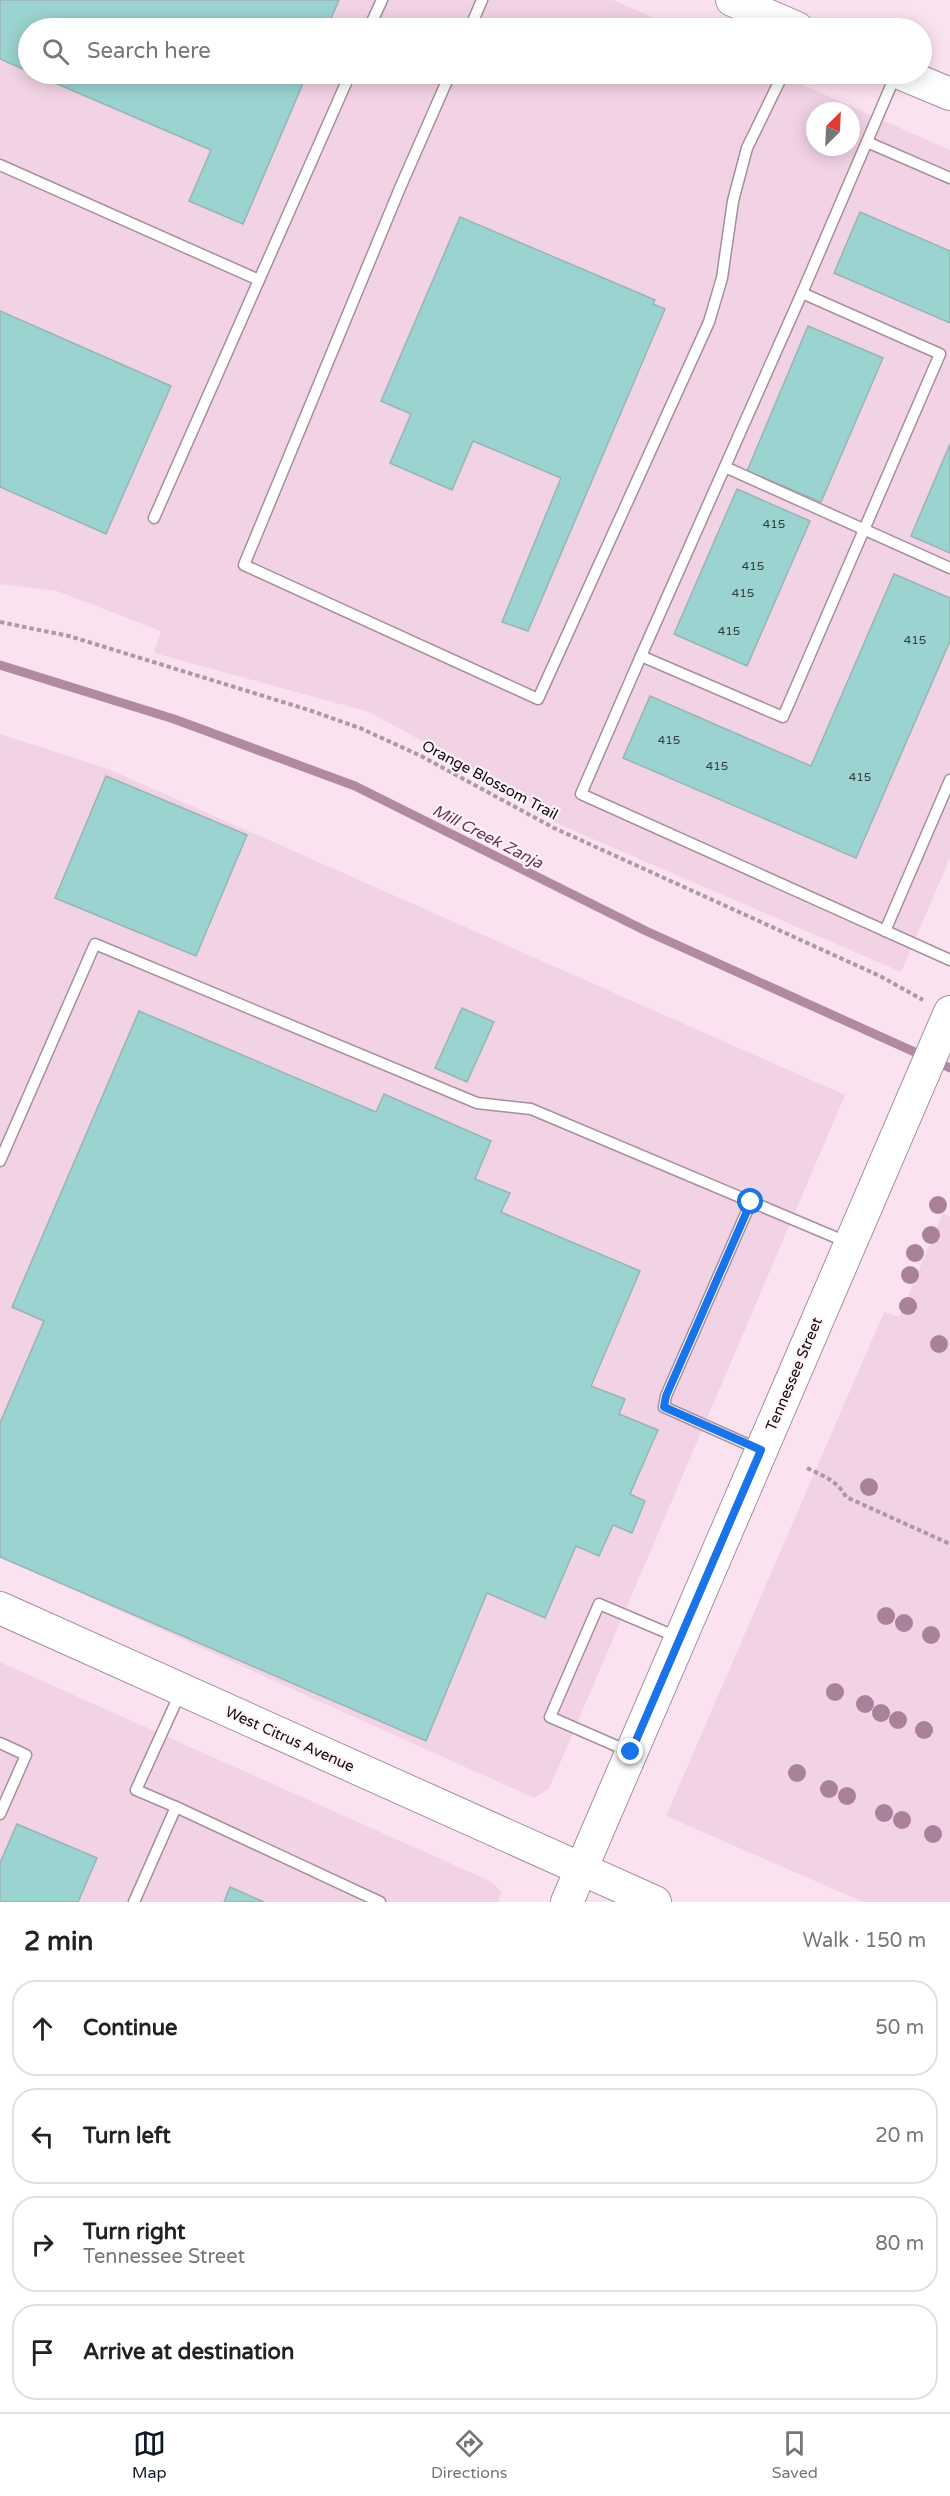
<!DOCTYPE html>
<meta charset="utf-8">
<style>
body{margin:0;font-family:"Varela Round",sans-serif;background:#f2f2f2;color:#222}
.compass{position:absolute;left:806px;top:102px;width:54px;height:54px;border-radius:50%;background:#fff;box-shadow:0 3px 15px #0003;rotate:24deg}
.stop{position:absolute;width:18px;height:18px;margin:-14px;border:4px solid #1a73e8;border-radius:50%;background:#fff}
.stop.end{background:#1a73e8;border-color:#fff;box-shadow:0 2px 6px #0008}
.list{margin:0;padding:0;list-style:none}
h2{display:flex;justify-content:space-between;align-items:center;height:78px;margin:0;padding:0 24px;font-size:26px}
h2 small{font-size:20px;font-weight:400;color:#767676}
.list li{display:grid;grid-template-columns:39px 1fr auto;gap:18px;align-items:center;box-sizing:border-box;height:96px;margin:0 12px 12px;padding:0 12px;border:2px solid #e0e0e0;border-radius:24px}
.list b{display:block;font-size:22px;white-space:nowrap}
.list p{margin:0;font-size:20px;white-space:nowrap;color:#767676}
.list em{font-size:20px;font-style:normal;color:#767676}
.icon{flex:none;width:33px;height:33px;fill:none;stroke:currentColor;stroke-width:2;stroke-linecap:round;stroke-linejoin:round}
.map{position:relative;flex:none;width:950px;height:1902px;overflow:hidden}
.search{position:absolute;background:#fff;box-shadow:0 3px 15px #0003;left:18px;right:18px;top:18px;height:66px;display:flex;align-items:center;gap:15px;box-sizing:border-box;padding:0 21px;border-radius:33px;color:#767676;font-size:22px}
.sheet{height:510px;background:#fff}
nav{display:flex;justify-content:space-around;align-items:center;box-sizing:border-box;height:84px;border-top:2px solid #e0e0e0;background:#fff;font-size:16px;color:#767676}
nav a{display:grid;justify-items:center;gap:3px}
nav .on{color:#111827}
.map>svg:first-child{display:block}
</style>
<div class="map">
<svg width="950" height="1902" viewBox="0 0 950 1902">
<rect width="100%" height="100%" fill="#fbe2f0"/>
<!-- built -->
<g fill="#f2d3e5" fill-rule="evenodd">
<path d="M0 0H613L677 28H28V74H778L950 150V858L901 972 556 823 524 797 369 712 154 653 161 631 57 591 0 584ZM815 111H851V147H815Z"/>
<polygon points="0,734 108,769 845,1095 549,1789 534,1798 0,1557"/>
<polygon points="943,1213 950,1216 950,1902 863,1902 666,1816 884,1312 899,1317"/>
<polygon points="0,1662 492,1882 501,1892 498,1902 0,1902"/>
</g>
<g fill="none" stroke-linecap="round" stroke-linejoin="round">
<!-- stream -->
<polyline stroke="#b189a0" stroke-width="9" points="0,665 174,719 355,786 646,931 950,1068"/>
</g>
<!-- building -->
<g fill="#9bd3d1" stroke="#97b5b4" stroke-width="1.5">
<polygon points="0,0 339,0 327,28 28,28 28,71 0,59"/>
<polygon points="34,74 307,74 243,224 189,201 211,150"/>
<polygon points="860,212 950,251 950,323 834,273"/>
<polygon points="460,217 655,300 653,304 665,309 528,631 502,622 561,478 473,441 452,490 390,463 411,414 381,401"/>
<polygon points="0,311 171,386 106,534 0,487"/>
<polygon points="808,326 883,358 821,502 747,471"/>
<polygon points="950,444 950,553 911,536"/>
<polygon points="737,489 810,521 747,666 674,634"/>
<polygon points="894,574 950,598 950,641 856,858 623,758 650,696 811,766"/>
<polygon points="106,776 247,835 196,956 55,898"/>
<polygon points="462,1008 494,1022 467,1082 435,1068"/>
<polygon points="139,1011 376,1112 384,1094 491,1141 475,1179 510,1193 501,1212 640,1271 591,1386 625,1399 619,1414 658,1430 630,1494 645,1501 632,1533 613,1525 599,1556 576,1546 545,1618 487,1593 426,1741 0,1557 0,1423 44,1321 12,1307"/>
<polygon points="17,1824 97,1858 78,1902 0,1902 0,1863"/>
<polygon points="230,1887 264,1902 224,1902"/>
</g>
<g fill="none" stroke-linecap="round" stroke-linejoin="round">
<defs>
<g id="lane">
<polyline points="369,28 382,0"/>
<polyline points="470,28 482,0"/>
<polyline points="450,74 400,188 244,565 538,699 709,322 722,278 733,201 747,148 783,74"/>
<polyline points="896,74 802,293 940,354 783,717 641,656 581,794 950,960"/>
<polyline points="867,142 950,178"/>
<polyline points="0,165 259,280"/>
<polyline points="725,467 950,568"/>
<polyline points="154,518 350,74"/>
<polyline points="641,656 802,293"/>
<polyline points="885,931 950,780"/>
<polyline points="0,1161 95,944 477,1103 531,1109 849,1243"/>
<polyline points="751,1202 666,1396 664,1407 758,1449"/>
<polyline points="0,1743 26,1755 0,1814"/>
<polyline points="628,1751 550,1717 599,1604 677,1637"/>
<polyline points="176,1807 136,1790 181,1691"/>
<polyline points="134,1902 176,1807 380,1902"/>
</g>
<g id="secondary">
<polyline points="732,0 797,28"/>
<polyline points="902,74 950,94"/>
<polyline points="0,1608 655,1902"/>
<polyline points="567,1902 950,1012"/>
</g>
</defs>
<!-- lane casing -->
<use href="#lane" stroke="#a68f9c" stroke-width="13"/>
<!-- secondary casing -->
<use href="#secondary" stroke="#a68f9c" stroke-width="34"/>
<!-- path -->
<g stroke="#ac99a4" stroke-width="4" stroke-dasharray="4.5 3" stroke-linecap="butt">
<polyline points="0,622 69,636 312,711 360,728 421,756 554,828 880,976 923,1000"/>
<path d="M807 1468C823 1476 837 1480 846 1497L950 1544"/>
</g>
<!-- lane -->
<use href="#lane" stroke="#fff" stroke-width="10"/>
<!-- secondary -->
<use href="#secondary" stroke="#fff" stroke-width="32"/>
</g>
<!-- trees -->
<g fill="#aa819a">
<circle cx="938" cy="1205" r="9"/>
<circle cx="931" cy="1235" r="9"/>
<circle cx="915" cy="1253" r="9"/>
<circle cx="910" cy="1275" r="9"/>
<circle cx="908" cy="1306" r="9"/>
<circle cx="939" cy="1344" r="9"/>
<circle cx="869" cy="1487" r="9"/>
<circle cx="886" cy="1616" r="9"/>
<circle cx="904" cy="1623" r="9"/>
<circle cx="931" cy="1635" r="9"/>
<circle cx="835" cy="1692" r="9"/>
<circle cx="865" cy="1704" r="9"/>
<circle cx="881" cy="1713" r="9"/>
<circle cx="898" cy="1720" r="9"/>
<circle cx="924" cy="1730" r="9"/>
<circle cx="797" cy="1773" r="9"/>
<circle cx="829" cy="1789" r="9"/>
<circle cx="847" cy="1796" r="9"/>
<circle cx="884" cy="1813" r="9"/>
<circle cx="902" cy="1820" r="9"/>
<circle cx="933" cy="1834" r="9"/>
</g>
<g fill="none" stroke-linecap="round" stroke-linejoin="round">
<!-- route -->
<polyline stroke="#1a73e8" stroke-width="8" points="631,1752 761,1450 664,1407 666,1396 751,1202"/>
</g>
<g text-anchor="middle" stroke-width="4.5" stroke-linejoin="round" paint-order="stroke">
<!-- number labels -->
<g font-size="12" fill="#343c3f">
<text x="774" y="528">415</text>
<text x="753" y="570">415</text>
<text x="743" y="597">415</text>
<text x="729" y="635">415</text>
<text x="915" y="644">415</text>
<text x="669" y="744">415</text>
<text x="717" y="770">415</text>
<text x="860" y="781">415</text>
</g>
<!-- street labels -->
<g font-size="15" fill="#11090e" stroke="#fff4fa">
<text transform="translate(490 780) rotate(28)" y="5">Orange Blossom Trail</text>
<text transform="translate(794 1374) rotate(-67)" y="5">Tennessee Street</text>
<text transform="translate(290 1739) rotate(24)" y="5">West Citrus Avenue</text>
</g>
<!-- water labels -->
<g font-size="16" font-style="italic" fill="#6b3658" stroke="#fff4fa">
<text transform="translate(488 836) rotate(27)" y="6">Mill Creek Zanja</text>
</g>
</g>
</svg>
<svg class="compass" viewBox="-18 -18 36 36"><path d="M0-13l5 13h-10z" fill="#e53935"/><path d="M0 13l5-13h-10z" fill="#767676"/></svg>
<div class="stop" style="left:751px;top:1202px"></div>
<div class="stop end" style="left:631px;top:1752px"></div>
<div class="search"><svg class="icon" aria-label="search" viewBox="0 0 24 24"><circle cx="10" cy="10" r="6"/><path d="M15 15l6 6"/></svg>Search here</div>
</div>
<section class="sheet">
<h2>2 min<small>Walk · 150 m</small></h2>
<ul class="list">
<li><svg class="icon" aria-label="ahead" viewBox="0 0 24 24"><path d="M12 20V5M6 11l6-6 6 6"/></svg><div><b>Continue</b></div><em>50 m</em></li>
<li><svg class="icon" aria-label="left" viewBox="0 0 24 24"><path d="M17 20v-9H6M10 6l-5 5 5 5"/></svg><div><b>Turn left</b></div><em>20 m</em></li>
<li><svg class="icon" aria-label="right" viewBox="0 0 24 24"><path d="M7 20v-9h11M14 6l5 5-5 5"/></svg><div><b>Turn right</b><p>Tennessee Street</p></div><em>80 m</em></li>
<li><svg class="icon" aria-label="arrive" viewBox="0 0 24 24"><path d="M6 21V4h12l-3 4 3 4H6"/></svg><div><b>Arrive at destination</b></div></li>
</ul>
</section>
<nav>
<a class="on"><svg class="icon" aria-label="map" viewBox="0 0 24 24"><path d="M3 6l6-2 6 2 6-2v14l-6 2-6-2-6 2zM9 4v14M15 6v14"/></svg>Map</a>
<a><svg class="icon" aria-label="directions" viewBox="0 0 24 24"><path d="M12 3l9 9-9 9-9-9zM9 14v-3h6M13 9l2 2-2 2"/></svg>Directions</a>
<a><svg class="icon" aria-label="saved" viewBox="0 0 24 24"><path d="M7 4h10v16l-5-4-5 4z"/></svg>Saved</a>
</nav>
